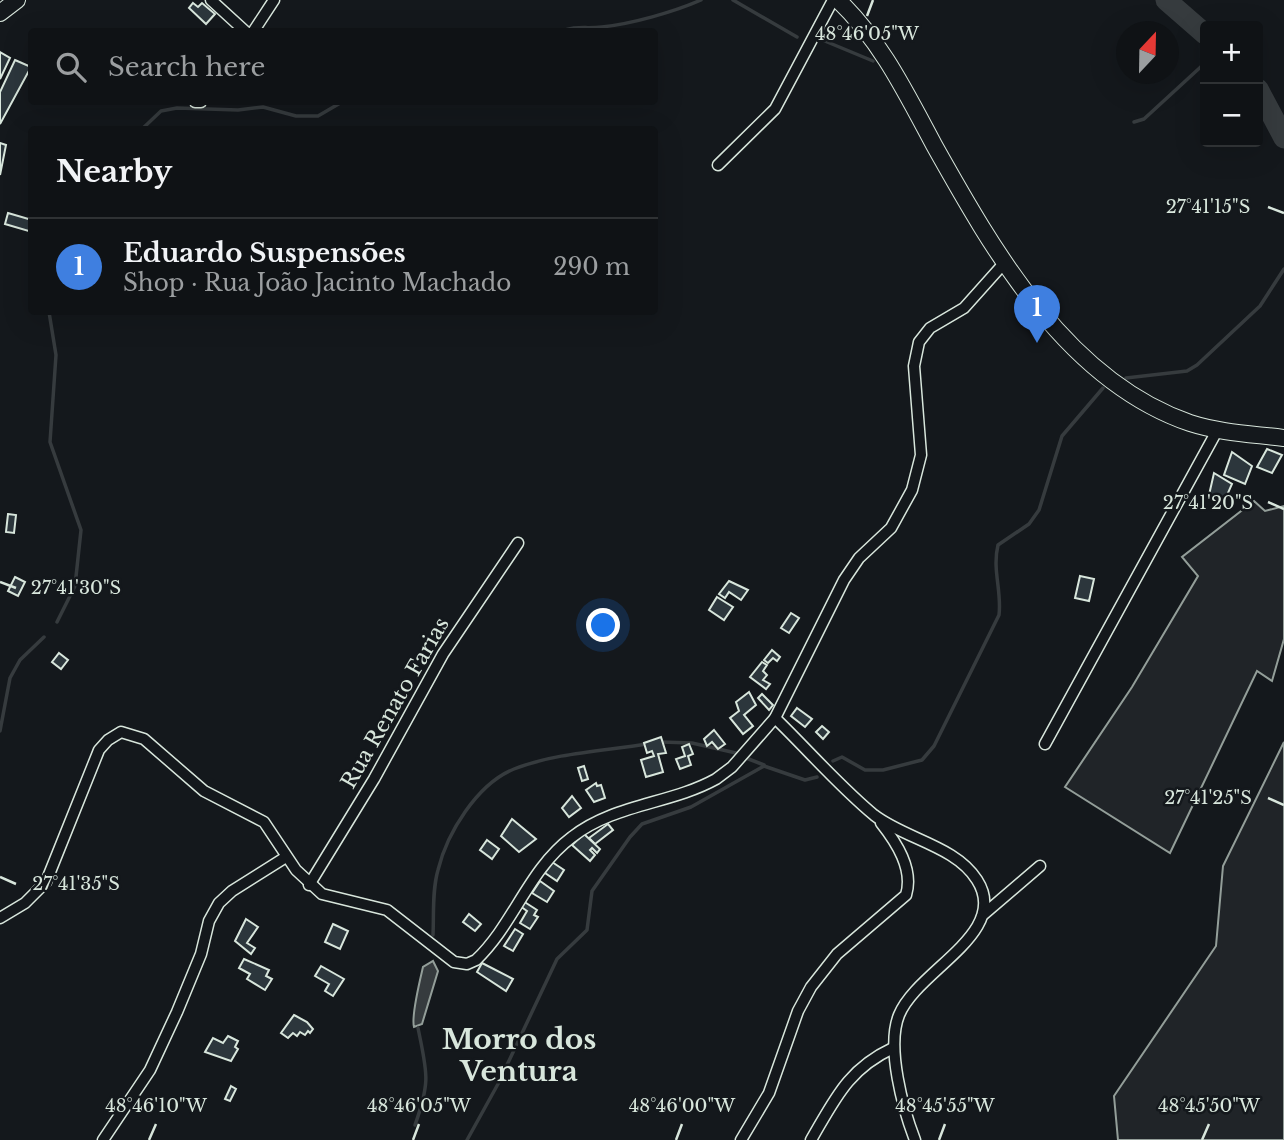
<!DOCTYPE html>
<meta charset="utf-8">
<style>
body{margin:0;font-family:"Libre Baskerville",serif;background:#181b1e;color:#f1f3f6}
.controls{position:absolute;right:21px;top:21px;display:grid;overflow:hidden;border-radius:7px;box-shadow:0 7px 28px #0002}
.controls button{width:63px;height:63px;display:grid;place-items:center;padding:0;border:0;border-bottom:2px solid #2f3234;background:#0f1215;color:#f1f3f6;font:35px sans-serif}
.compass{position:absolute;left:1116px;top:21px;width:63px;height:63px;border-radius:50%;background:#0f1215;box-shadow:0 7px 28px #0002;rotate:22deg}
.you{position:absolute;left:604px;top:626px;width:24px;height:24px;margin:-18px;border:5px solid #fff;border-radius:50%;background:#1a73e8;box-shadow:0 0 0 10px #1a73e833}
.badge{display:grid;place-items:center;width:46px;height:46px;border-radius:50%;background:#d93025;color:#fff;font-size:23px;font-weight:700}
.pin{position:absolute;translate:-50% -58px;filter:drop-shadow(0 2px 4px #0008)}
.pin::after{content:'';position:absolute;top:37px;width:24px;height:21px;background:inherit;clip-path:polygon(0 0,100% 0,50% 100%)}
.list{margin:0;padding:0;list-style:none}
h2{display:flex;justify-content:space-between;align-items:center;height:91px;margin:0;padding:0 28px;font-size:30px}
h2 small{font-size:23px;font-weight:400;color:#9b9ea0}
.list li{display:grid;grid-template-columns:46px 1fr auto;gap:21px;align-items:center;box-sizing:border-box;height:98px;padding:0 28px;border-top:2px solid #2f3234}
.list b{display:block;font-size:26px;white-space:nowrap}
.list p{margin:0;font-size:23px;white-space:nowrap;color:#9b9ea0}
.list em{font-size:23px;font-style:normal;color:#9b9ea0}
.icon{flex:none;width:38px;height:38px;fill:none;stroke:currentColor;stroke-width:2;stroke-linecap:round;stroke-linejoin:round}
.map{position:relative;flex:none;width:1284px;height:1140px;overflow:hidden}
.search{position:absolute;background:#0f1215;box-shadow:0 7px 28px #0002;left:28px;top:28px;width:630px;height:77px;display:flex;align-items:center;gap:18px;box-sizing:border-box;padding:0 24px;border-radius:7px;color:#9b9ea0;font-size:26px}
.panel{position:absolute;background:#0f1215;box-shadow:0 7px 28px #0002;left:28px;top:126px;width:630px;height:189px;border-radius:7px}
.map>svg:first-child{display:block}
</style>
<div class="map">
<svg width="1284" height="1140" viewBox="0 0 1284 1140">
<rect width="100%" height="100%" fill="#14181c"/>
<!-- green -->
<g fill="#202428" stroke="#939e99" stroke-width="2">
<polygon points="1254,501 1265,511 1284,506 1284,639 1272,681 1257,671 1170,853 1065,787 1132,687 1198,576 1182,557"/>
<polygon points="1284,742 1284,1140 1118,1140 1114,1096 1216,946 1223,866"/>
</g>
<!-- water -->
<path fill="#363b3e" stroke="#939e99" stroke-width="2" d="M433 961 438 971 422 1024 414 1027C411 1016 420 980 423 967Z"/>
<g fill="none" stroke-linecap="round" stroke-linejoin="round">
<!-- stream -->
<g stroke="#363b3e" stroke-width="3.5">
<polyline points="733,0 797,37"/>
<path d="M560 32C576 25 584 29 602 27 631 24 674 12 701 0"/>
<polyline points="820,39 873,61"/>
<polyline points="1134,122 1144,119 1205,63"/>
<polyline points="141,130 161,111 177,108 238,110 263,107 296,116 318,116 342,102"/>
<polyline points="49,312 56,355 50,442 81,530 75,586 57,622"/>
<polyline points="1126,378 1187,371 1197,365 1260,306 1284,269"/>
<polyline points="0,731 10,678 20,660 44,637"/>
<polyline points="661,742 692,743 736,753"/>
<polyline points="746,758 764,765"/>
<path d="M833 761 842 757 865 770H883L922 760 934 746 999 615C1002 591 992 570 998 545L1029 524 1039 510 1062 436 1103 388"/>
<path d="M433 935C434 914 432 891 438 870 447 833 477 784 514 769 555 753 603 751 647 744"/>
<path d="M415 1125C431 1080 427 1073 418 1028"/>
<polyline points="467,1140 498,1084 557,959 587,930 592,891 630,837 642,824 691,807 764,766 805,780 817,777"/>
</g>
<!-- river -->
<g stroke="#363b3e" stroke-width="21">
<polyline points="1166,0 1205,34"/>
<polyline points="1258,89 1284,138"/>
</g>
</g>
<!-- building -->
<g fill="#2c363c" stroke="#d8e6dc" stroke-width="2">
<polygon points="193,3 198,7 202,3 215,14 206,24 189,8"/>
<polygon points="0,52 10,58 0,79"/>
<polygon points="15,60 31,67 0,124 0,92"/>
<polygon points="0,143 6,145 0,175"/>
<polygon points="8,213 32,220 32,232 5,224"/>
<polygon points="1267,449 1282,455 1272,473 1257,467"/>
<polygon points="1232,452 1252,466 1245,484 1224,475"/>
<polygon points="1214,473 1232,484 1224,502 1209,495"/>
<polygon points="8,514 16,515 14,533 6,532"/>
<polygon points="1080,576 1094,579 1089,601 1075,598"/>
<polygon points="15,577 25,582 18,596 8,591"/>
<polygon points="729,581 748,590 741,600 729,592 725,598 719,594"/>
<polygon points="717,597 733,607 724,620 709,610"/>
<polygon points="791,613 799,618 789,633 781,628"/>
<polygon points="772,650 780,657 777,661 773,658 768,663 764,660"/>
<polygon points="59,653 68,660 61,669 52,662"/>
<polygon points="762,662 767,665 763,671 767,675 763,680 770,684 766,689 750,677"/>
<polygon points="749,692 756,705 744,715 753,726 743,734 730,718 739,711 736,702"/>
<polygon points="762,694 773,705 769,710 758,698"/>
<polygon points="797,708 812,719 805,727 791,716"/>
<polygon points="822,726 829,732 823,739 816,732"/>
<polygon points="714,730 725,744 718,749 712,742 707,746 704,739"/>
<polygon points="661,737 666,753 658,754 663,772 646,777 641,760 654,756 652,751 647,753 644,743"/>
<polygon points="689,744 693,754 688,756 691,765 680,769 676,759 685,756 682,747"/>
<polygon points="584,766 588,779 582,781 578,768"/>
<polygon points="596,783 597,786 601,785 605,798 594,802 586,790"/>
<polygon points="572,796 581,808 569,817 562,808"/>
<polygon points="512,819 536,839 519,852 501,836"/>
<polygon points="608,824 613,830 595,844 589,838"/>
<polygon points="584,834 600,849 597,853 592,848 590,850 595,855 590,861 572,845"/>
<polygon points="487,840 499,849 492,859 480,850"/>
<polygon points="552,862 564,870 557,881 545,873"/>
<polygon points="540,881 554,891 547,902 532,893"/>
<polygon points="523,901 537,910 534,915 538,917 530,929 520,923 527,911 520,906"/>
<polygon points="469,914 481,924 475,931 463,922"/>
<polygon points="246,919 258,927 247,943 255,948 251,954 235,941"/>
<polygon points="333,924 348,931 340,949 325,942"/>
<polygon points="515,929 523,934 513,951 504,946"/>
<polygon points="244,959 269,970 266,976 272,979 265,990 247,979 250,974 239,968"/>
<polygon points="482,963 513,979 506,991 477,972"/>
<polygon points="321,966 344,979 333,996 325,991 329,984 315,976"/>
<polygon points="294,1015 307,1022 313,1029 310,1033 308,1031 305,1035 300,1032 297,1036 293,1033 288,1038 281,1033"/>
<polygon points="228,1036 238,1041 235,1047 238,1049 231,1061 205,1052 213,1038 223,1043"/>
<polygon points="231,1086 236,1089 230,1101 225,1099"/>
</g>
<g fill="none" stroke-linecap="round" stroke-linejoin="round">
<defs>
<g id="street">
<polyline points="211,0 246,32"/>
<polyline points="253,32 274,0"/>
<polyline points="195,102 201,102"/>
<polyline points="718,165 775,109 833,0"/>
<path d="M775 718C808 750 839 786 874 815 905 839 956 846 977 880 1011 933 917 970 899 1015 886 1047 903 1109 915 1140"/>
<polyline points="1045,744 1218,429"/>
<polyline points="309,885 374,779 443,654 518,543"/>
<polyline points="984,914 1040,866"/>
<path d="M0 918 25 903 46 882 99 750 108 740 121 732 144 739 204 791 264 822 296 870 322 894 387 910 454 962 467 964 476 960C514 924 528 870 572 837 614 804 671 804 716 779L732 767 775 718 844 580 859 558 891 528 912 490 921 455 914 366 919 342 930 328 964 308 1006 261"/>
<polyline points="103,1140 150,1070 177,1012 201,954 209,921 219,903 232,891 286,857"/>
<path d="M741 1140 769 1093 798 1011 811 987 837 954 906 895C914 869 896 842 881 823"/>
<path d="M811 1140C835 1099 848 1069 893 1048"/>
</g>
<g id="secondary">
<path d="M838 0C881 41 906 93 934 145 994 252 1067 381 1190 423 1221 433 1253 434 1284 438"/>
<polyline points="0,13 17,0"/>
</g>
</defs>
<!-- street casing -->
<use href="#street" stroke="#d8e6dc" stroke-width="13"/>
<!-- secondary casing -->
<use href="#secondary" stroke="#d8e6dc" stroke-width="18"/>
<!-- street -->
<use href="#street" stroke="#14181c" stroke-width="10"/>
<!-- secondary -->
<use href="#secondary" stroke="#14181c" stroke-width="16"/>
</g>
<!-- ticks -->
<path fill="none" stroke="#d8e6dc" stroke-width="2.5" d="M867 16 873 0M1268 207 1284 213M1268 502 1284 509M0 582 16 588M1268 798 1284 805M0 877 16 884M149 1140 156 1124M413 1140 419 1124M676 1140 682 1124M939 1140 945 1124M1202 1140 1209 1124"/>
<g text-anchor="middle" stroke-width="5" stroke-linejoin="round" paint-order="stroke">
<!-- street labels -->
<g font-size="21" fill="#d8e6dc" stroke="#14181c">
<text transform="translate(395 703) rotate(-60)" y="7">Rua Renato Farias</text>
</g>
<!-- district labels -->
<g font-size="28" font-weight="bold" fill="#d8e6dc" stroke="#14181c">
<text x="519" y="1049">Morro dos<tspan x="519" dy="32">Ventura</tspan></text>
</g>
</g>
<g font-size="18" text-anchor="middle" fill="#d8e6dc" stroke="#14181c" stroke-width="5" stroke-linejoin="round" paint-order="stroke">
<text x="867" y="40">48°46'05"W</text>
<text x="1208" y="213">27°41'15"S</text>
<text x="1208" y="509">27°41'20"S</text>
<text x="76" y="594">27°41'30"S</text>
<text x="1208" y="804">27°41'25"S</text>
<text x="76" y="890">27°41'35"S</text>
<text x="156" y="1112">48°46'10"W</text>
<text x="419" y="1112">48°46'05"W</text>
<text x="682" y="1112">48°46'00"W</text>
<text x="945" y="1112">48°45'55"W</text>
<text x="1209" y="1112">48°45'50"W</text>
</g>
</svg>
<div class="controls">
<button>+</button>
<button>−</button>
</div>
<svg class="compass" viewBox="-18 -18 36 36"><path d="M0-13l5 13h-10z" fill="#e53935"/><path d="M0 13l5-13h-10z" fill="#9b9ea0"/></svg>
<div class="you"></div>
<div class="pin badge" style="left:1037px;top:343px;background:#3f7fe0">1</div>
<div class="search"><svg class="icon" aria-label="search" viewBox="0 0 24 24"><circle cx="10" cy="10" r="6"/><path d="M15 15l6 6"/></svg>Search here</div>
<section class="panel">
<h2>Nearby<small></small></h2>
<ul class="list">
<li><span class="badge" style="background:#3f7fe0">1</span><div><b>Eduardo Suspensões</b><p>Shop · Rua João Jacinto Machado</p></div><em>290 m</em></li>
</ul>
</section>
</div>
